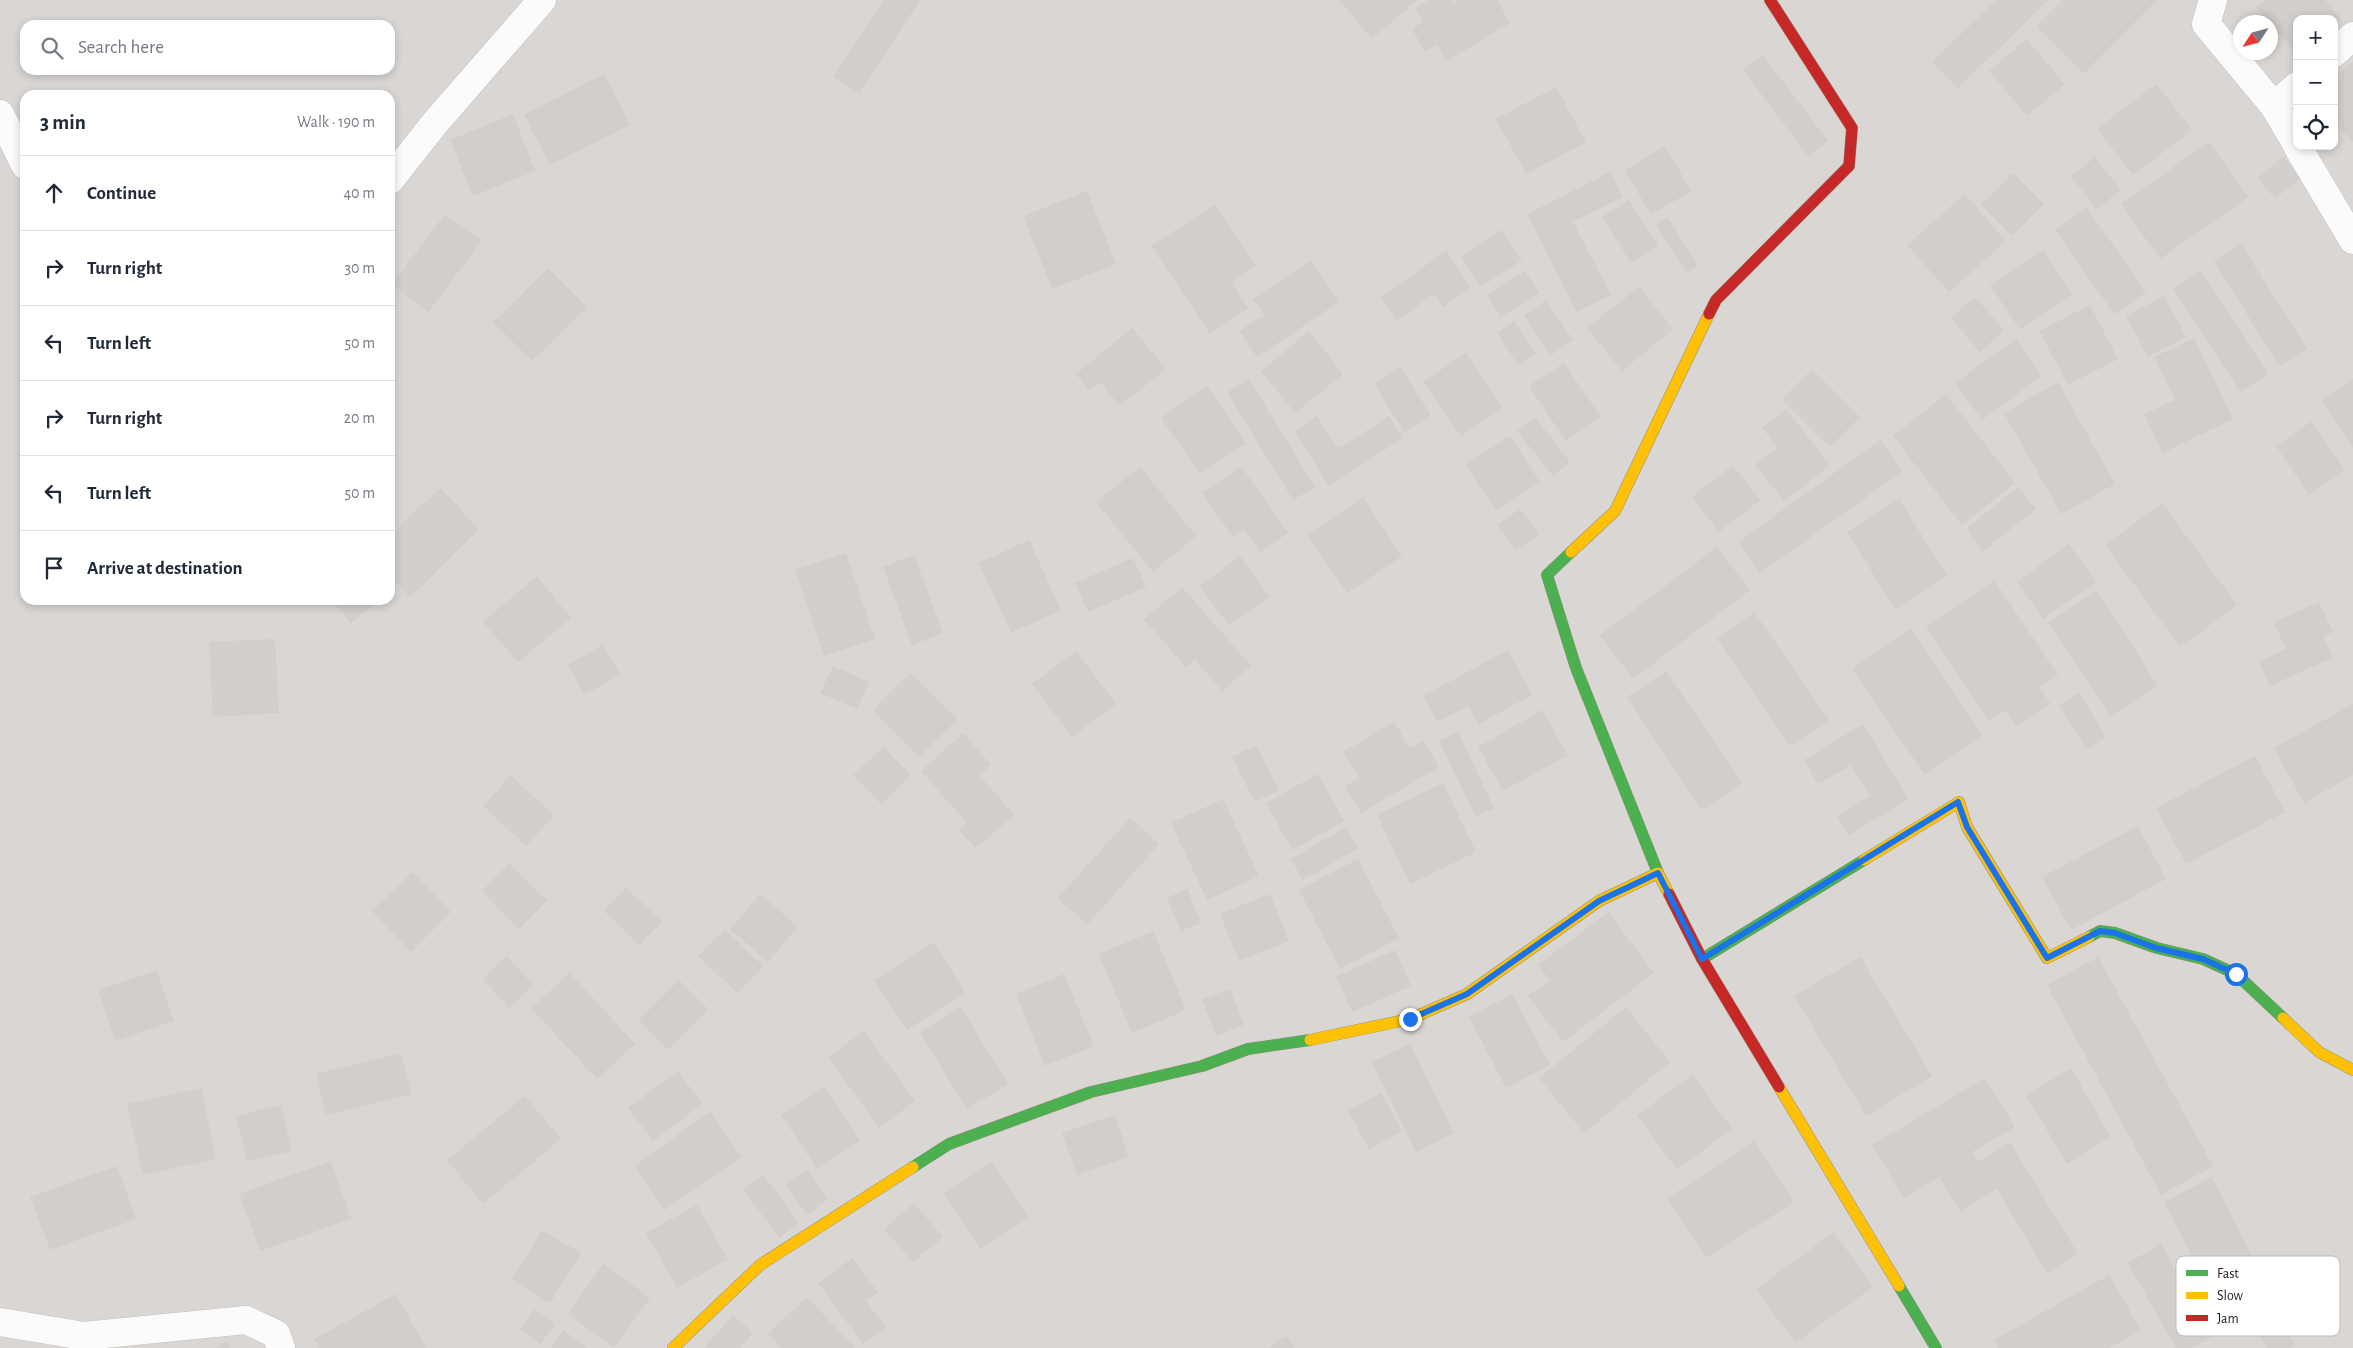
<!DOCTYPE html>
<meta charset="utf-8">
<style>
body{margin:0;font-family:"Alegreya Sans",sans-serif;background:#f6f6f7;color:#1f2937}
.controls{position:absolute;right:15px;top:15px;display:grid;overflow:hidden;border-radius:10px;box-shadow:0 2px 8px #0003}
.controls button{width:45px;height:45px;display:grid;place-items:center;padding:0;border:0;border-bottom:1px solid #e0e1e3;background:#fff;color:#1f2937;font:25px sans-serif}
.compass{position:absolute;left:2233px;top:15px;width:45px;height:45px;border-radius:50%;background:#fff;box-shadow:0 2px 8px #0003;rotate:234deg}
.stop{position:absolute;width:15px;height:15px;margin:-11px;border:4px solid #1a73e8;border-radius:50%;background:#fff}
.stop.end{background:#1a73e8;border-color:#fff;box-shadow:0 1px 5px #0008}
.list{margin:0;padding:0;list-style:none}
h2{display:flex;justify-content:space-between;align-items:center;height:65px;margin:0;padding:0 20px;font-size:21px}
h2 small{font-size:16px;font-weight:400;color:#747a83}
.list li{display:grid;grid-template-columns:32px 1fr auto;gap:15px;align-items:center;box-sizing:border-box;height:75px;padding:0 20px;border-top:1px solid #e0e1e3}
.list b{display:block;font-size:19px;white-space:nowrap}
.list em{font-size:16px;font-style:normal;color:#747a83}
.icon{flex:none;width:28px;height:28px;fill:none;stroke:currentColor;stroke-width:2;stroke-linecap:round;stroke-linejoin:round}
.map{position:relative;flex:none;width:2353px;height:1348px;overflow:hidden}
.search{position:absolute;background:#fff;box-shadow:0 2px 8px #0003;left:20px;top:20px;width:375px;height:55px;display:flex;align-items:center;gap:12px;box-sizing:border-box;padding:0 18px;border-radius:15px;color:#747a83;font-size:19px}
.panel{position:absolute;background:#fff;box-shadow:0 2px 8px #0003;left:20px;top:90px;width:375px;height:515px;border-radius:15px}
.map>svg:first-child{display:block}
</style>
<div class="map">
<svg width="2353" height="1348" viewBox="0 0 2353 1348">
<rect width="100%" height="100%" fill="#eae6e2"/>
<!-- residential -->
<path fill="#d9d6d4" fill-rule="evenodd" d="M0 0H2353V1348H0ZM2297 19H2334V146H2297ZM2240 22H2270V52H2240ZM25 25H390V70H25ZM25 95H390V600H25Z"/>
<!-- building -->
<g fill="#d2cecb">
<polygon points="884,0 920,0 859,93 833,77"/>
<polygon points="1339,0 1417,0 1372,39"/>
<polygon points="1429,0 1453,0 1454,3 1459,0 1497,0 1510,23 1447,61 1436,45 1425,51 1412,29 1423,22 1415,8"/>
<polygon points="1996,0 2049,0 1958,88 1932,62"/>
<polygon points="2063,0 2157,0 2083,74 2036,27"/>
<polygon points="2264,0 2325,0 2342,20 2334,27 2334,19 2297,19 2297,55 2256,7"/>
<polygon points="2027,39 2065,84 2027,116 1989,71"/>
<polygon points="1763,55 1828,141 1808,156 1743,70"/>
<polygon points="2353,62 2353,142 2334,120 2334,78"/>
<polygon points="604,74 630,125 550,165 524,115"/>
<polygon points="2156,84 2192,130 2133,175 2097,129"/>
<polygon points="1556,87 1586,142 1526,174 1496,119"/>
<polygon points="513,114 535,171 473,196 450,140"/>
<polygon points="2209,142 2248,197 2160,259 2121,204"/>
<polygon points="1665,146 1691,191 1651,215 1625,170"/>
<polygon points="2095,157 2121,190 2097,209 2071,177"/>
<polygon points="2283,157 2300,178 2275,199 2258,178"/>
<polygon points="1610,172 1623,197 1573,222 1611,295 1577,312 1527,214"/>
<polygon points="2013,173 2044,204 2011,236 1981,204"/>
<polygon points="1087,191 1116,264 1052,289 1023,216"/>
<polygon points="1965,194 2006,241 1949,292 1907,245"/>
<polygon points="1629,200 1658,246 1631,263 1602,217"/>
<polygon points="1215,204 1256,266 1231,282 1248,308 1210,334 1151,246"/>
<polygon points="2087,208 2146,292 2114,314 2055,230"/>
<polygon points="445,214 482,241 428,312 392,284"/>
<polygon points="1668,217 1698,266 1686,273 1656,224"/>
<polygon points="1502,230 1522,260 1481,287 1461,256"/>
<polygon points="2241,244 2307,349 2279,366 2214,261"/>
<polygon points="2043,250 2073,295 2020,330 1990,285"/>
<polygon points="1446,251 1471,287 1443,307 1434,294 1397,320 1381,297"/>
<polygon points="1311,260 1339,302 1257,357 1239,331 1264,315 1253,299"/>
<polygon points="548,268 587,307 532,361 493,322"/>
<polygon points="2200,270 2268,374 2240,392 2173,288"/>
<polygon points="1525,271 1539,292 1501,317 1487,295"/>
<polygon points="1639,287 1673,329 1622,371 1587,328"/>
<polygon points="2164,296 2186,337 2148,357 2126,316"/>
<polygon points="1975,297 2004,330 1980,352 1951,318"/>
<polygon points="1546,300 1573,340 1551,355 1524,316"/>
<polygon points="2090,305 2118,359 2068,385 2039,331"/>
<polygon points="1514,321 1536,354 1518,365 1497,333"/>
<polygon points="1132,328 1166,369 1120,406 1100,382 1089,391 1076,374"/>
<polygon points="1309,331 1343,374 1295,413 1261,371"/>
<polygon points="2194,338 2233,419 2163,453 2144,414 2175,400 2154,357"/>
<polygon points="2016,339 2042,376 1982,420 1955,383"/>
<polygon points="1466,353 1503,407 1461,436 1423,382"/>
<polygon points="1564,363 1601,417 1566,441 1529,386"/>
<polygon points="1400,367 1431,415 1404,432 1374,384"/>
<polygon points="1812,369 1860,417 1830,447 1782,399"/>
<polygon points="1249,379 1315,487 1293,500 1227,392"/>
<polygon points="2353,379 2353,448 2321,401"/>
<polygon points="2058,382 2115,484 2061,514 2004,413"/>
<polygon points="1207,386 1246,443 1200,474 1161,418"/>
<polygon points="1946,394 2015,483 1962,525 1893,436"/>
<polygon points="1786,409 1830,465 1784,501 1755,465 1778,447 1762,428"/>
<polygon points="1317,416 1338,449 1389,416 1403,438 1329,486 1294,431"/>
<polygon points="1535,417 1570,462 1553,476 1517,431"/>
<polygon points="2312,421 2345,470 2309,495 2276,446"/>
<polygon points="1510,436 1540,482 1496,511 1465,465"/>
<polygon points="1880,440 1903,471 1760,573 1738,542"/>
<polygon points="1733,465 1760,500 1719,532 1692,497"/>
<polygon points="1241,466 1288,533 1260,552 1244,530 1233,537 1202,493"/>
<polygon points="1140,467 1196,536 1153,572 1096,502"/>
<polygon points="2018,487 2036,509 1983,551 1966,529"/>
<polygon points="440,488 479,529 410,597 390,575 390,535"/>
<polygon points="1363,497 1402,556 1347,593 1308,535"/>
<polygon points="1899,499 1947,575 1895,609 1847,532"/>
<polygon points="2162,503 2237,605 2180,647 2105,545"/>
<polygon points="1520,509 1539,534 1516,551 1497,525"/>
<polygon points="1029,540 1061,610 1011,633 979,563"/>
<polygon points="2069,544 2096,582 2043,619 2017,582"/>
<polygon points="1717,547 1750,590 1633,679 1600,635"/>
<polygon points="846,553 875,639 824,656 795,570"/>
<polygon points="914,555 943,633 912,645 883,567"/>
<polygon points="1240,556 1269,597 1229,626 1200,586"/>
<polygon points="1133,558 1146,587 1088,612 1075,583"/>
<polygon points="537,576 571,618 518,662 483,622"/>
<polygon points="1995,581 2058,675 2039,687 2050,703 2016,726 2005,710 1989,721 1926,627"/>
<polygon points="1182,587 1251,666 1222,691 1195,659 1186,667 1144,619"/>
<polygon points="2097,591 2158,686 2110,716 2048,622"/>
<polygon points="332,600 379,600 351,623"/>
<polygon points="2319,602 2333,632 2323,636 2333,657 2270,686 2259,662 2286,649 2274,622"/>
<polygon points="1755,613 1829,720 1790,746 1717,639"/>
<polygon points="1910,628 1983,735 1925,775 1852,669"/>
<polygon points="275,639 279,713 213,717 209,642"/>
<polygon points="603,645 620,674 585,695 568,665"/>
<polygon points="1508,650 1532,695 1479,724 1468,706 1438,722 1423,696"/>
<polygon points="1076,651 1116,704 1072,737 1032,684"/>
<polygon points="833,666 869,682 857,709 820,693"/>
<polygon points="1666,671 1742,783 1702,810 1627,697"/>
<polygon points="911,672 958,719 919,757 873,710"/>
<polygon points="2079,693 2106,737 2087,750 2059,705"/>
<polygon points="2353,704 2353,775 2304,803 2274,748"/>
<polygon points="1542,710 1568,755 1503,791 1478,747"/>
<polygon points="1394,722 1410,748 1423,740 1439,767 1361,813 1345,786 1359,778 1343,752"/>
<polygon points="1863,724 1908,799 1849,835 1837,816 1870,796 1851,765 1818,784 1804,760"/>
<polygon points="1458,732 1494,808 1476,817 1439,741"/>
<polygon points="963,733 991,765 979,775 1014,815 976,848 958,829 966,822 921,771"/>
<polygon points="1256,745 1279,790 1255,802 1232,757"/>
<polygon points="884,747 911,776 881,804 853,775"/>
<polygon points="2255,756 2285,812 2186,864 2156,808"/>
<polygon points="1318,774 1344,821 1292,850 1266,803"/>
<polygon points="511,775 554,816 526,846 483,806"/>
<polygon points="1443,783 1476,852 1410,884 1377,815"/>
<polygon points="1223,799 1259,876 1207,900 1171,823"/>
<polygon points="1130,818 1159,844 1087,925 1058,898"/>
<polygon points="2138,826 2166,879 2071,930 2042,877"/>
<polygon points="1346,827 1358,848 1303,880 1291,859"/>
<polygon points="1358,859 1399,938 1340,969 1299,890"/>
<polygon points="509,863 547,900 519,929 482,891"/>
<polygon points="413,872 451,912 411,952 372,911"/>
<polygon points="626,888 662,921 640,945 604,911"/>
<polygon points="1187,889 1201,923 1181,931 1167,898"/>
<polygon points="760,894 798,927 768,962 730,929"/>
<polygon points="1270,894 1289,941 1239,961 1220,914"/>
<polygon points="1608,912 1654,973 1563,1042 1528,996 1550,980 1538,965"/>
<polygon points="725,929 763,966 737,993 698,956"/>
<polygon points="1153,931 1186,1010 1132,1033 1099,954"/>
<polygon points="933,942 965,992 907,1030 874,981"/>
<polygon points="1395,950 1411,986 1352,1012 1336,977"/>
<polygon points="507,956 533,985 509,1008 483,979"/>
<polygon points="1860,957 1932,1076 1866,1116 1794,996"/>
<polygon points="2098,957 2213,1166 2161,1195 2047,985"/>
<polygon points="157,970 174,1021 115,1041 98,990"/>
<polygon points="570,973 635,1044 597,1079 531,1008"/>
<polygon points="1064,974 1094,1046 1045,1066 1016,994"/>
<polygon points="679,980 708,1009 668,1050 638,1021"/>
<polygon points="1230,989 1244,1025 1216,1036 1202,999"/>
<polygon points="1512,994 1550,1065 1506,1088 1469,1017"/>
<polygon points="961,1007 1008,1084 967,1109 920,1032"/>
<polygon points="1626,1007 1670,1062 1584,1133 1539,1078"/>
<polygon points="864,1031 915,1101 879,1128 828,1057"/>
<polygon points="1410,1044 1454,1133 1416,1152 1372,1062"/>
<polygon points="401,1053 412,1094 326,1115 316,1074"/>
<polygon points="2071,1068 2111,1137 2067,1164 2026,1095"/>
<polygon points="678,1071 702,1104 653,1141 628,1108"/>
<polygon points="1693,1075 1732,1129 1677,1170 1637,1115"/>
<polygon points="1985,1078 2015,1127 1972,1152 1978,1162 2010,1142 2078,1254 2047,1273 1997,1189 1960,1211 1939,1177 1904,1198 1872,1145"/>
<polygon points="825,1087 860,1141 817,1169 781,1115"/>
<polygon points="201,1088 216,1159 143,1175 127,1104"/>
<polygon points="1381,1093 1402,1131 1369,1149 1348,1111"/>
<polygon points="525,1096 561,1139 483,1204 447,1160"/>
<polygon points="281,1105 292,1151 247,1161 236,1116"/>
<polygon points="710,1112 741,1157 665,1210 634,1166"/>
<polygon points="1115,1115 1129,1157 1077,1175 1062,1133"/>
<polygon points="1755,1141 1794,1202 1707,1258 1667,1198"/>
<polygon points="331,1161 351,1219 260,1251 239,1194"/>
<polygon points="992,1162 1029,1218 980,1249 944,1193"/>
<polygon points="117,1166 136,1219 50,1250 30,1197"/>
<polygon points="807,1170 828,1199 807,1215 786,1185"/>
<polygon points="763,1174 799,1223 779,1238 743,1189"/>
<polygon points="2212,1177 2260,1273 2213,1297 2164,1202"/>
<polygon points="914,1203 943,1237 913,1262 884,1229"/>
<polygon points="697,1205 728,1259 677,1288 646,1233"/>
<polygon points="542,1230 581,1253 550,1303 512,1279"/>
<polygon points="1834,1232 1873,1287 1795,1343 1756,1289"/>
<polygon points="2161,1244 2213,1336 2192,1348 2176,1348 2128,1263"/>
<polygon points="852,1258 878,1292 866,1301 886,1327 863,1344 818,1283"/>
<polygon points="603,1264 650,1298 614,1348 568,1314"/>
<polygon points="2109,1275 2141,1330 2109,1348 1998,1348 1994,1340"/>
<polygon points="396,1294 426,1348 319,1348 314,1339"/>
<polygon points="807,1297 855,1348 781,1348 768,1334"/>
<polygon points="535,1309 555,1325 540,1344 520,1328"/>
<polygon points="733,1315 753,1333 740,1348 704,1348"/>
<polygon points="2279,1321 2295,1345 2291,1348 2267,1348 2259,1335"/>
<polygon points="563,1330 588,1348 551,1348"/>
<polygon points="1286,1336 1294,1348 1269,1348"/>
<polygon points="226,1342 230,1348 216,1348"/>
</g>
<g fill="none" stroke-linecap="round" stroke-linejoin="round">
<defs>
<g id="street">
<polyline points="2213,0 2206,24 2274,106"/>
<polyline points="2334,53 2353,36"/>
<polyline points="2297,86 2274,106 2297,145"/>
<polyline points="0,114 25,165"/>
<polyline points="2297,146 2353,240"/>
<polyline points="390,180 435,123 542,0"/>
<polyline points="0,1322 84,1336 246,1320 276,1334 281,1348"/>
</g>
<g id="fast">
<polyline points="1571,552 1547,575 1576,668 1658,873"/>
<polyline points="2089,937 2100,931 2115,933 2157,948 2203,959 2236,974 2283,1018"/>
<polyline points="1702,959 1864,860"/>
<polyline points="913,1167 949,1144 1091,1092 1202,1066 1248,1049 1310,1040"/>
<polyline points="1899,1286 1936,1348"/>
</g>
<g id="slow">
<polyline points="1571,552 1615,511 1709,314"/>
<polyline points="1864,860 1959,802 1967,827 2047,958 2089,937"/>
<polyline points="2283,1018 2319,1052 2353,1070"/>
<polyline points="1310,1040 1410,1019 1467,994 1599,901 1658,873 1669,894"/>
<polyline points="1779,1087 1899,1286"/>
<polyline points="673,1348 760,1265 913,1167"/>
</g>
<g id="jam">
<polyline points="1709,314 1716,300 1849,166 1852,128 1770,0"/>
<polyline points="1669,894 1702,959 1779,1087"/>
</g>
</defs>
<!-- street casing -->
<use href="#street" stroke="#c2c1bf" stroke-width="29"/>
<!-- fast casing -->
<use href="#fast" stroke="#94907a" stroke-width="12"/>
<!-- slow casing -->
<use href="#slow" stroke="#94907a" stroke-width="12"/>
<!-- jam casing -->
<use href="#jam" stroke="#94907a" stroke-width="12"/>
<!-- street -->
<use href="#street" stroke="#fcfbfb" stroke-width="28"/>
<!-- fast -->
<use href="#fast" stroke="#4caf50" stroke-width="11"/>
<!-- slow -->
<use href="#slow" stroke="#ffc107" stroke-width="11"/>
<!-- jam -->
<use href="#jam" stroke="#c62828" stroke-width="11"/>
</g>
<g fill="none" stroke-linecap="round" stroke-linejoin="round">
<!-- route -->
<polyline stroke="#1a73e8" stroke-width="6" points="1410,1019 1467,994 1599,901 1658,873 1702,959 1958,802 1967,827 2047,958 2100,931 2115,933 2156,948 2203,959 2236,974"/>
</g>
<!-- legend -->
<rect x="2176" y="1256" width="164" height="80" rx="8" fill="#fff" stroke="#bbb" stroke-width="1"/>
<rect x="2186" y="1270" width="22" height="6" fill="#4caf50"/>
<rect x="2186" y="1292" width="22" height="7" fill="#ffc107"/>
<rect x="2186" y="1315" width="22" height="6" fill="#c62828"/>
<g font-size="14" fill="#1b1b1b">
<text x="2217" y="1278">Fast</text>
<text x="2217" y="1300">Slow</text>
<text x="2217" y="1323">Jam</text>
</g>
</svg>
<div class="controls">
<button>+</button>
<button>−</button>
<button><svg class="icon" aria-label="locate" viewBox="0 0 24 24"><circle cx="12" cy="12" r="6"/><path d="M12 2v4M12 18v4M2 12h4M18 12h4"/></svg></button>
</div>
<svg class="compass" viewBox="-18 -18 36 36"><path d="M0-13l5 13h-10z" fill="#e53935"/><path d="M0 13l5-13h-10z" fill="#747a83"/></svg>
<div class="stop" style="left:2236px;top:974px"></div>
<div class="stop end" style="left:1410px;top:1019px"></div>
<div class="search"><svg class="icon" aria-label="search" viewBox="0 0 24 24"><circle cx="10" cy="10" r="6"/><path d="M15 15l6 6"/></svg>Search here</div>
<section class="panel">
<h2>3 min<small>Walk · 190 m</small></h2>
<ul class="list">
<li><svg class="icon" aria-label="ahead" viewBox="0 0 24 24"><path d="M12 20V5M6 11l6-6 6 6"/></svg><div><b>Continue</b></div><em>40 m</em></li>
<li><svg class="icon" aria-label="right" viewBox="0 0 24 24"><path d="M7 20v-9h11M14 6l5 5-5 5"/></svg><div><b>Turn right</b></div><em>30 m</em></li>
<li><svg class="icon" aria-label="left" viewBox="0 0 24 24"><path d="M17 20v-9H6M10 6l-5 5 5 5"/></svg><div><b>Turn left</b></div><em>50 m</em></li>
<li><svg class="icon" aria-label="right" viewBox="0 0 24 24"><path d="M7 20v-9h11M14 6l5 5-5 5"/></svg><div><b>Turn right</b></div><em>20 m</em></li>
<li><svg class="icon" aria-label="left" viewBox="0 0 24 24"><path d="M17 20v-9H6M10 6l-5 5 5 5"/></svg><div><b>Turn left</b></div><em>50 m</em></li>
<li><svg class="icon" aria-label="arrive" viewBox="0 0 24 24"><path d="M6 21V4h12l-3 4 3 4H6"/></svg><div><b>Arrive at destination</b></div></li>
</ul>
</section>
</div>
